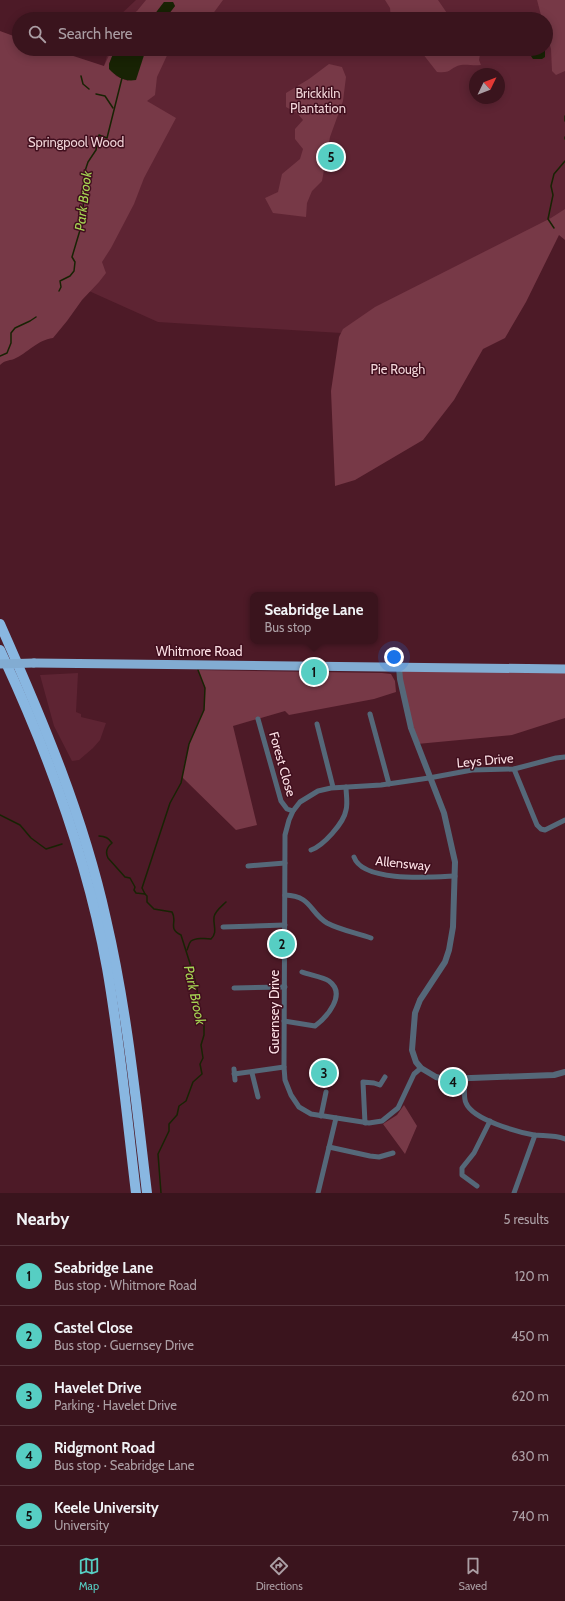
<!DOCTYPE html>
<meta charset="utf-8">
<style>
body{margin:0;font-family:Cabin,sans-serif;background:#45212a;color:#f1f3f6}
.compass{position:absolute;left:469px;top:68px;width:36px;height:36px;border-radius:50%;background:#3a141d;box-shadow:0 2px 10px #0003;rotate:47deg}
.you{position:absolute;left:394px;top:657px;width:14px;height:14px;margin:-10px;border:3px solid #fff;border-radius:50%;background:#1a73e8;box-shadow:0 0 0 6px #1a73e833}
.badge{display:grid;place-items:center;width:26px;height:26px;border-radius:50%;background:#56cec3;color:#111;font-size:13px;font-weight:700}
.pin{position:absolute;translate:-50% -50%;border:2px solid #fff;box-shadow:0 1px 4px #0006}
.popup{position:absolute;left:250px;top:592px;width:128px;height:52px;box-sizing:border-box;display:grid;place-content:center;border-radius:8px;background:#3a141d;filter:drop-shadow(0 1px 3px #0005);font-size:13px;white-space:nowrap;color:#ab9ea4}
.popup b{font-size:15px;color:#f1f3f6}
.popup::after{content:'';position:absolute;left:50%;top:100%;margin-left:-8px;border:8px solid transparent;border-top-color:#3a141d}
.list{margin:0;padding:0;list-style:none}
h2{display:flex;justify-content:space-between;align-items:center;height:52px;margin:0;padding:0 16px;font-size:17px}
h2 small{font-size:13px;font-weight:400;color:#ab9ea4}
.list li{display:grid;grid-template-columns:26px 1fr auto;gap:12px;align-items:center;box-sizing:border-box;height:60px;padding:0 16px;border-top:1px solid #54333b}
.list b{display:block;font-size:15px;white-space:nowrap}
.list p{margin:0;font-size:13px;white-space:nowrap;color:#ab9ea4}
.list em{font-size:13px;font-style:normal;color:#ab9ea4}
.icon{flex:none;width:22px;height:22px;fill:none;stroke:currentColor;stroke-width:2;stroke-linecap:round;stroke-linejoin:round}
.map{position:relative;flex:none;width:565px;height:1193px;overflow:hidden}
.search{position:absolute;background:#3a141d;box-shadow:0 2px 10px #0003;left:12px;right:12px;top:12px;height:44px;display:flex;align-items:center;gap:10px;box-sizing:border-box;padding:0 14px;border-radius:22px;color:#ab9ea4;font-size:15px}
.sheet{height:352px;background:#3a141d}
nav{display:flex;justify-content:space-around;align-items:center;box-sizing:border-box;height:56px;border-top:1px solid #54333b;background:#3a141d;font-size:11px;color:#ab9ea4}
nav a{display:grid;justify-items:center;gap:2px}
nav .on{color:#56cec3}
.map>svg:first-child{display:block}
</style>
<div class="map">
<svg width="565" height="1193" viewBox="0 0 565 1193">
<rect width="100%" height="100%" fill="#4d1a27"/>
<!-- built -->
<g fill="#5e2433" fill-rule="evenodd">
<path d="M136 0H565V217L491 342 158 322 89 291 104 66 109 49H546V19H118L119 16ZM475 74H499V98H475Z"/>
<polygon points="78,673 76,712 81,714 81,717 106,723 100,740 93,748 79,760 72,761 54,726 40,675"/>
</g>
<!-- green -->
<g fill="#773947">
<polygon points="146,0 223,0 212,15 207,19 165,19 175,6 173,2 164,2 151,19 125,19 137,11"/>
<polygon points="385,0 438,0 451,19 391,19 390,8"/>
<polygon points="537,0 565,0 565,71 556,75 552,71 551,49 546,32 546,19 542,19"/>
<path d="M0 31 19 38V49H52L104 66 112 49H115L109 64 116 76 128 81 146 49H170L157 77 155 95 147 101 176 118 144 178 134 204 111 248 102 262 106 273 99 282 82 300 67 321 53 338C37 340 28 353 14 359 8 361 5 360 0 365Z"/>
<path d="M419 49H481L479 60 481 65C473 66 467 64 461 65 450 67 452 74 437 72Z"/>
<polygon points="329,64 342,67 346,77 343,101 330,137 322,181 312,191 307,203 306,217 273,213 265,198 278,192 282,174 300,159 303,149 295,139 295,129 303,120 297,113 286,107 286,93 309,79"/>
<polygon points="565,209 565,240 559,235 526,302 505,338 483,349 454,400 423,440 355,480 335,486 331,391 339,337 343,329 375,307 551,218"/>
<polygon points="399,667 565,669 565,718 512,735 417,744"/>
<polygon points="198,670 382,673 391,674 395,681 396,692 374,699 289,715 285,711 233,726 257,825 236,830 183,778 183,771 189,744 204,710 205,688"/>
<polygon points="404,1105 417,1126 405,1154 383,1124 397,1115"/>
</g>
<!-- water -->
<g fill="#182304">
<polygon points="164,2 173,2 175,6 165,19 151,19"/>
<path d="M115 49H146L136 80C124 82 117 77 109 69V64Z"/>
<polygon points="533,49 545,49 545,57 542,59 533,59 531,56"/>
</g>
<g fill="none" stroke-linecap="round" stroke-linejoin="round">
<!-- stream -->
<g stroke="#182304" stroke-width="1.5">
<polyline points="81,76 83,84 89,89"/>
<polyline points="96,94 105,96 113,108"/>
<polyline points="565,116 565,121"/>
<polyline points="565,137 565,139"/>
<polyline points="554,228 548,219 553,195 551,186 554,174 565,161"/>
<polyline points="59,291 61,287 60,281 70,276 74,271 75,262 72,257 83,220 84,174 88,162 96,150 99,135 107,138 122,78"/>
<polyline points="0,356 7,353 11,343 11,333 15,328 30,321 36,317"/>
<polyline points="0,815 20,825 31,838 46,849 62,844"/>
<path d="M99 836C104 836 109 838 112 843 107 847 105 852 108 858L125 877 130 878 135 887 134 890 136 893 145 894 147 896V902L154 909 172 912C178 922 167 928 181 935L193 973 197 988 198 1006 201 1018 204 1022V1035L201 1045 203 1058 200 1064 202 1074 193 1082 186 1101 179 1106 177 1115 169 1124V1131L158 1154 161 1193"/>
<polyline points="145,894 142,888 170,803 181,783 189,744 204,710 205,688 198,670"/>
<path d="M187 950C188 948 189 943 191 941 195 938 206 938 211 939 218 932 213 926 214 917 215 911 222 906 226 902"/>
</g>
<!-- minor -->
<g stroke="#556879" stroke-width="5">
<polyline points="370,714 389,784"/>
<polyline points="258,719 281,801 287,809 293,811"/>
<polyline points="317,724 333,787"/>
<polyline points="514,769 537,825 541,829 545,830 565,820"/>
<path d="M311 850C323 846 344 823 346 810 348 803 346 794 346 787"/>
<path d="M354 857C363 883 433 877 455 876"/>
<polyline points="248,866 285,863"/>
<path d="M285 895C312 896 309 912 327 923 340 930 357 933 371 938"/>
<polyline points="223,927 285,925"/>
<polyline points="234,988 285,987"/>
<path d="M284 1021 315 1026C327 1017 347 994 329 981 323 977 310 975 302 972"/>
<polyline points="421,1068 414,1074 398,1108 382,1121 369,1123 311,1114 299,1107 291,1095 285,1080 284,1067 285,835 289,820 293,811 300,802 318,791 331,788 381,785 429,778 472,770 514,769 556,758 565,757"/>
<polyline points="234,1069 235,1080"/>
<polyline points="252,1073 258,1097"/>
<polyline points="234,1074 284,1067"/>
<path d="M465 1079C465 1086 463 1097 466 1103 473 1120 518 1132 534 1135 545 1136 555 1135 565 1139"/>
<polyline points="321,1116 326,1092"/>
<polyline points="365,1123 363,1082 374,1083 380,1085 385,1077"/>
<polyline points="329,1147 370,1156 379,1157 393,1153"/>
<polyline points="477,1186 462,1175 462,1168 474,1153 490,1121"/>
<polyline points="318,1193 336,1118"/>
<polyline points="514,1193 535,1135"/>
</g>
<!-- tertiary -->
<polyline stroke="#556879" stroke-width="6" points="399,667 400,679 411,728 444,813 455,862 453,927 449,950 445,962 420,1000 415,1013 412,1050 416,1062 421,1068 436,1077 445,1079 554,1075 565,1072"/>
<!-- trunk -->
<polyline stroke="#82acd2" stroke-width="9" points="34,663 565,669"/>
<!-- motorway -->
<g stroke="#89b7e1" stroke-width="10">
<path d="M0 624C43 721 83 815 106 919 127 1009 136 1101 147 1193"/>
<path d="M0 650C47 750 87 858 107 968 120 1042 127 1118 136 1193"/>
</g>
<!-- trunk-bridge -->
<polyline stroke="#82acd2" stroke-width="9" points="0,664 34,663"/>
</g>
<g text-anchor="middle" stroke-width="3" stroke-linejoin="round" paint-order="stroke">
<!-- park labels -->
<g font-size="13" fill="#f1d4d8" stroke="#410f1e">
<text x="318" y="98">Brickkiln<tspan x="318" dy="15">Plantation</tspan></text>
<text x="76" y="147">Springpool Wood</text>
<text x="398" y="374">Pie Rough</text>
</g>
<!-- street labels -->
<g font-size="13" fill="#fce0e5" stroke="#410f1e">
<text x="199" y="656">Whitmore Road</text>
<text transform="translate(485 760) rotate(-5)" y="5">Leys Drive</text>
<text transform="translate(283 764) rotate(74)" y="5">Forest Close</text>
<text transform="translate(403 863) rotate(6)" y="5">Allensway</text>
<text transform="translate(274 1012) rotate(-90)" y="5">Guernsey Drive</text>
</g>
<!-- water labels -->
<g font-size="14" font-style="italic" fill="#a5d453" stroke="#410f1e">
<text transform="translate(83 201) rotate(-83)" y="5">Park Brook</text>
<text transform="translate(195 995) rotate(78)" y="5">Park Brook</text>
</g>
</g>
</svg>
<svg class="compass" viewBox="-18 -18 36 36"><path d="M0-13l5 13h-10z" fill="#e53935"/><path d="M0 13l5-13h-10z" fill="#ab9ea4"/></svg>
<div class="you"></div>
<div class="pin badge" style="left:314px;top:672px">1</div>
<div class="popup"><b>Seabridge Lane</b>Bus stop</div>
<div class="pin badge" style="left:282px;top:944px">2</div>
<div class="pin badge" style="left:324px;top:1073px">3</div>
<div class="pin badge" style="left:453px;top:1082px">4</div>
<div class="pin badge" style="left:331px;top:157px">5</div>
<div class="search"><svg class="icon" aria-label="search" viewBox="0 0 24 24"><circle cx="10" cy="10" r="6"/><path d="M15 15l6 6"/></svg>Search here</div>
</div>
<section class="sheet">
<h2>Nearby<small>5 results</small></h2>
<ul class="list">
<li><span class="badge">1</span><div><b>Seabridge Lane</b><p>Bus stop · Whitmore Road</p></div><em>120 m</em></li>
<li><span class="badge">2</span><div><b>Castel Close</b><p>Bus stop · Guernsey Drive</p></div><em>450 m</em></li>
<li><span class="badge">3</span><div><b>Havelet Drive</b><p>Parking · Havelet Drive</p></div><em>620 m</em></li>
<li><span class="badge">4</span><div><b>Ridgmont Road</b><p>Bus stop · Seabridge Lane</p></div><em>630 m</em></li>
<li><span class="badge">5</span><div><b>Keele University</b><p>University</p></div><em>740 m</em></li>
</ul>
</section>
<nav>
<a class="on"><svg class="icon" aria-label="map" viewBox="0 0 24 24"><path d="M3 6l6-2 6 2 6-2v14l-6 2-6-2-6 2zM9 4v14M15 6v14"/></svg>Map</a>
<a><svg class="icon" aria-label="directions" viewBox="0 0 24 24"><path d="M12 3l9 9-9 9-9-9zM9 14v-3h6M13 9l2 2-2 2"/></svg>Directions</a>
<a><svg class="icon" aria-label="saved" viewBox="0 0 24 24"><path d="M7 4h10v16l-5-4-5 4z"/></svg>Saved</a>
</nav>
